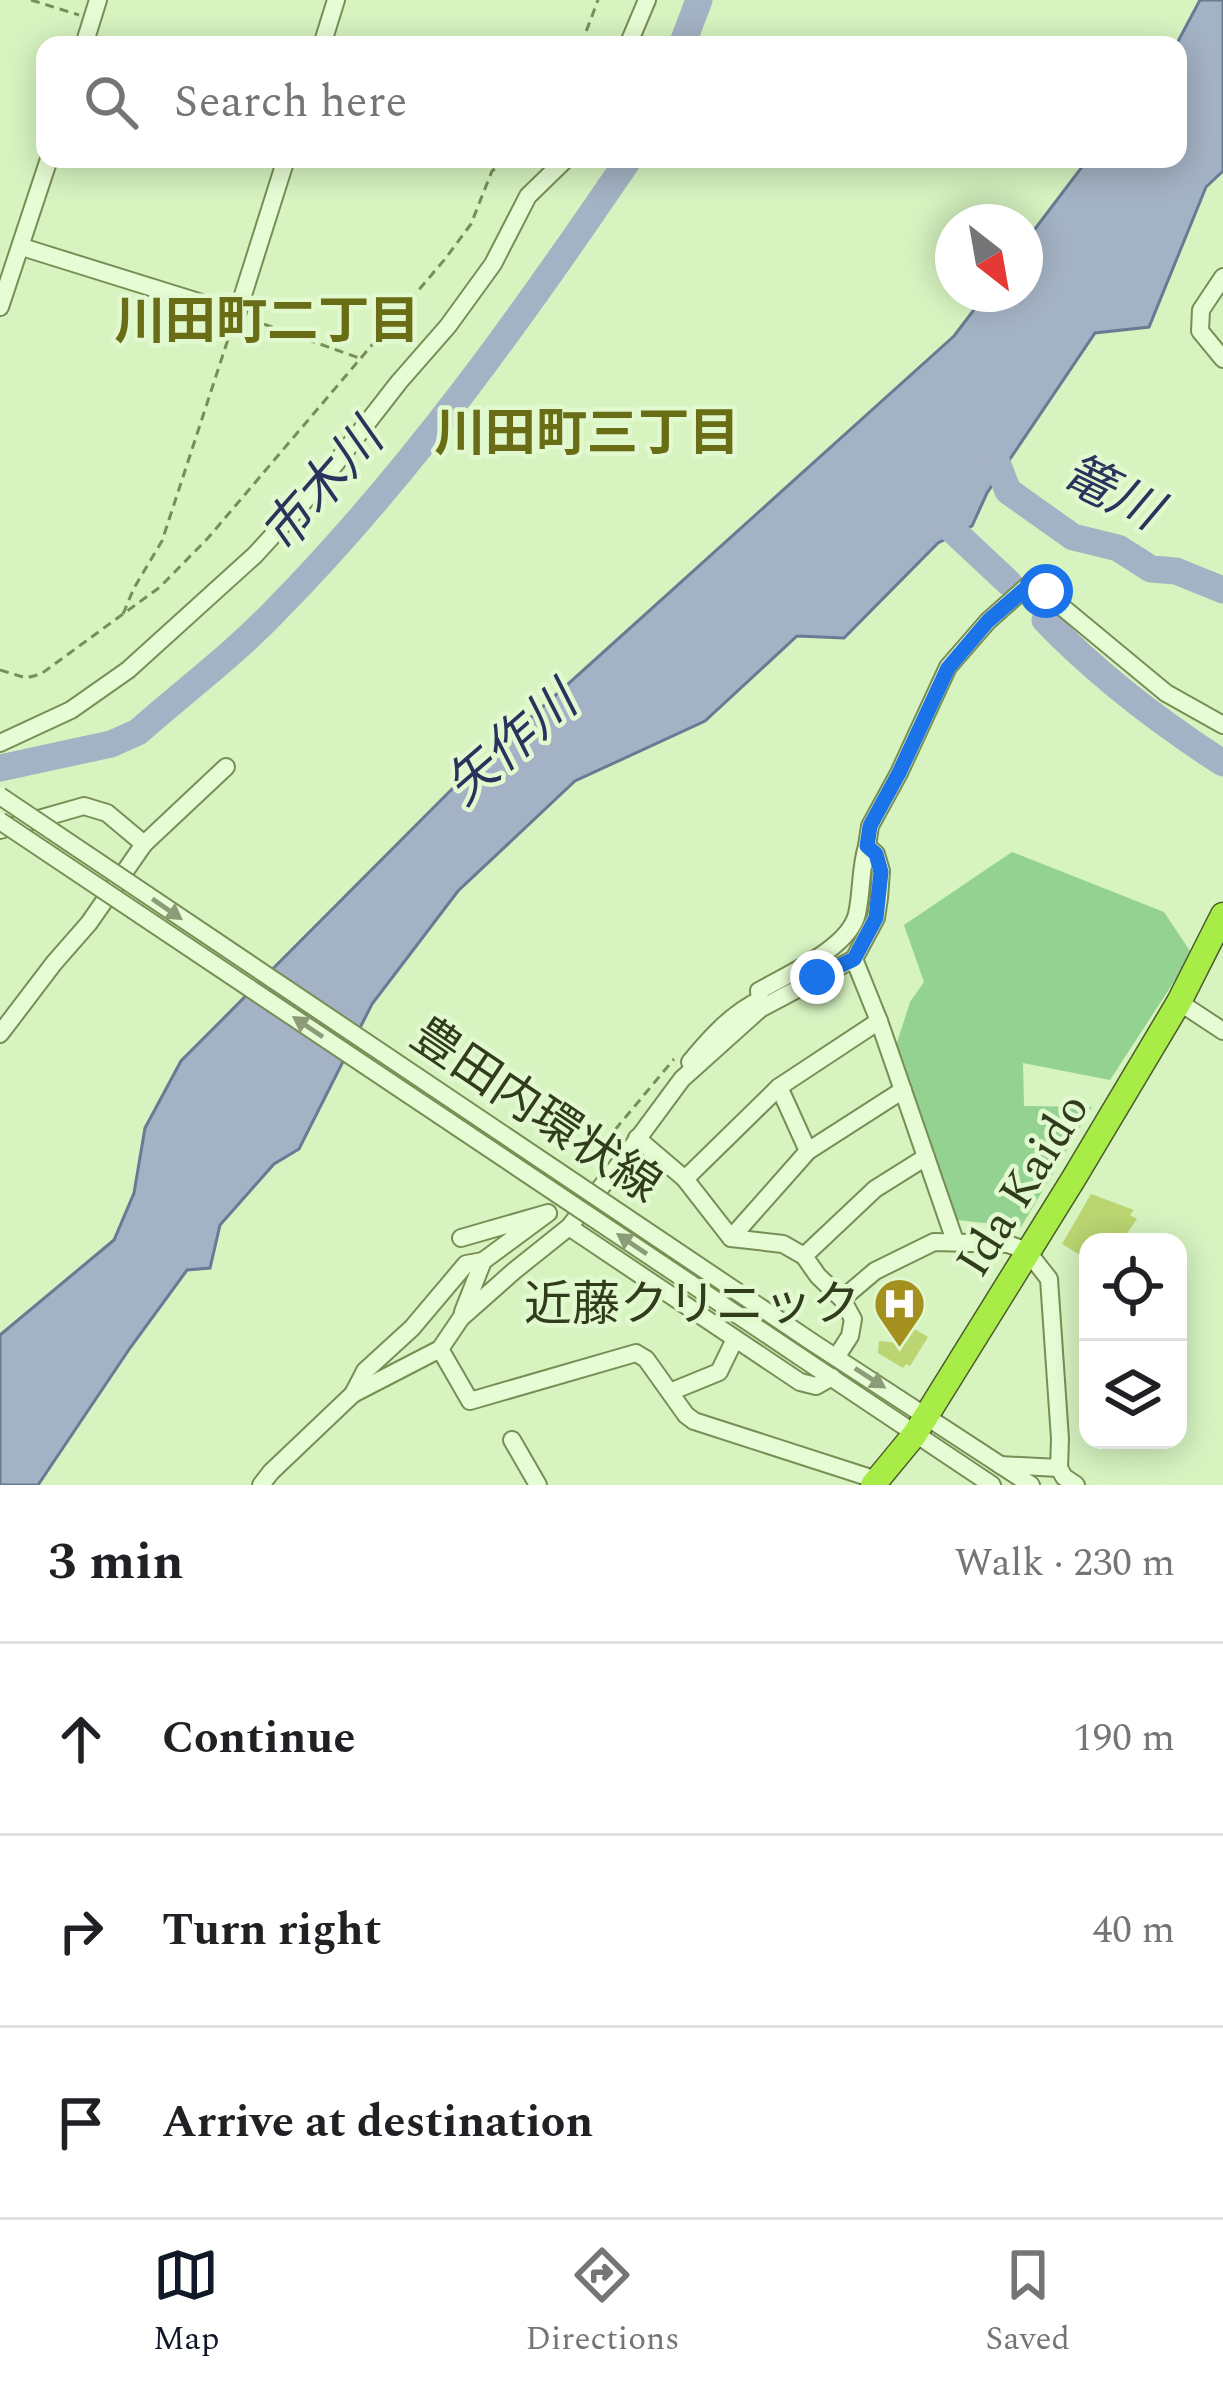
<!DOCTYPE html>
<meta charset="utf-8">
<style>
body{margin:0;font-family:Spectral,"Noto Sans JP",serif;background:#f6f6f6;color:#202124}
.controls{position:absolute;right:36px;bottom:36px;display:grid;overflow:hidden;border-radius:24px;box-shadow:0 6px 30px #0003}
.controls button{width:108px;height:108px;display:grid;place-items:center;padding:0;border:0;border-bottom:3px solid #e0e0e0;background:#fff;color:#202124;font:60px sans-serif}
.compass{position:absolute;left:935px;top:204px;width:108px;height:108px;border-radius:50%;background:#fff;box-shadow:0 6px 30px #0003;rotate:149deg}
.stop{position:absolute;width:36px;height:36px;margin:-27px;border:9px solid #1a73e8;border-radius:50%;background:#fff}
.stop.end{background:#1a73e8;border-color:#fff;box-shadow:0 3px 12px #0008}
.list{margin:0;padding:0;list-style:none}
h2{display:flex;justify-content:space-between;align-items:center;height:156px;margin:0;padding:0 48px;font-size:51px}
h2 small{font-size:39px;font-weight:400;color:#757577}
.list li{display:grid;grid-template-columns:78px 1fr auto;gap:36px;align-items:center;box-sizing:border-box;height:192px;padding:0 48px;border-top:3px solid #e0e0e0}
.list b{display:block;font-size:45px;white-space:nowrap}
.list em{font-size:39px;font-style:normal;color:#757577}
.icon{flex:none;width:66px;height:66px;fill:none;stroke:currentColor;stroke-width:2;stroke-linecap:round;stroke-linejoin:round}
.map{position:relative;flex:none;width:1223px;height:1485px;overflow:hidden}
.search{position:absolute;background:#fff;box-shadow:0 6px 30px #0003;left:36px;right:36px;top:36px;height:132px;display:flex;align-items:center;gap:30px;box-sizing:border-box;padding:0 42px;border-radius:24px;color:#757577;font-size:45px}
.sheet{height:732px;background:#fff}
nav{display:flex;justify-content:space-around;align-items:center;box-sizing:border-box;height:168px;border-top:3px solid #e0e0e0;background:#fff;font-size:33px;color:#757577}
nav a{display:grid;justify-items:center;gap:6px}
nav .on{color:#111827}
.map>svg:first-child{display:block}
</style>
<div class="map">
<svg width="1223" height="1485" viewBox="0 0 1223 1485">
<rect width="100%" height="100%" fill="#d6f3c0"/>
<!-- green -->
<polygon fill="#94d292" points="1012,852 1164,912 1192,954 1110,1080 1023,1063 1024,1106 1092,1107 1021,1227 957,1220 896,1046 910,1002 924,982 904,925"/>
<!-- water -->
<polygon fill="#a3b2c4" stroke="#697a94" stroke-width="3" points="1200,0 1223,0 1223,171 1206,187 1149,327 1095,333 987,493 972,526 938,543 844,638 797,636 705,721 575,781 458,891 372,1004 299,1149 274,1164 220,1225 210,1268 187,1270 130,1348 38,1485 0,1485 0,1335 114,1240 134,1193 145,1128 181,1061 456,785 954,336 986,294 1025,294 1025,242 1088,159 1178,159 1176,45"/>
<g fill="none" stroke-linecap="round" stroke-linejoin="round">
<!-- river -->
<g stroke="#a3b2c4" stroke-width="27">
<polyline points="682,45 699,0"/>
<polyline points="987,437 1008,491 1073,537 1118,548 1151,569 1176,571 1223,590"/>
<polyline points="933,512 1009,583"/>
<path d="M1045 620C1097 674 1159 722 1223 763"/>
<path d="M0 768 111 744 138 732C183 692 233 655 275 611 410 474 521 318 629 159"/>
</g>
</g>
<!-- building -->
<g fill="#bad571">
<polygon points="1091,1194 1134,1210 1130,1215 1137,1219 1121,1242 1088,1242 1088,1260 1062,1244"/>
<polygon points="911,1327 928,1337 910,1366 906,1364 903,1368 878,1353 879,1341 901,1343"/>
</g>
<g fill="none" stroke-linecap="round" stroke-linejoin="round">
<defs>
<g id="minor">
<polyline points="84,45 98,0"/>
<polyline points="322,45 336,0"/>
<polyline points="628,45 647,0"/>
<polyline points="22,247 237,314 286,159"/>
<polyline points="1223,277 1201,310 1200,331 1223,359"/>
<polyline points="0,307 49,159"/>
<polyline points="0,743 71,710 128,670 255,555 318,486 399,382 448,326 493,264 528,196 566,159"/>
<polyline points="0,830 84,806 107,813 144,844"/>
<polyline points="854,959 879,1021 955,1241"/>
<polyline points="1179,1002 1223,1031"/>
<polyline points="0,1034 54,963 89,923 144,844 226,767"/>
<path d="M690 1062C709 1039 732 1013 760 1000L759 991C788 974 849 948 857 914 862 892 860 869 867 846"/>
<polyline points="779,1087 808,1151"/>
<polyline points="637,1138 685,1179 731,1238 783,1244 804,1256 818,1276 842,1299 853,1319 850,1336 837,1356"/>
<polyline points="685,1179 779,1087 879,1021"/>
<polyline points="569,1227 800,1382 816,1386 832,1377"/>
<polyline points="461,1238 548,1213 483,1261 463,1312"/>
<polyline points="731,1238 808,1151 903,1090"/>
<polyline points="804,1256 875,1189 926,1157"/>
<polyline points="842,1299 875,1271 934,1242 1008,1244 1027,1251 1049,1279 1060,1439 1059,1468 1000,1465"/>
<polyline points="812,1342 1031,1485"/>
<polyline points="440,1349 470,1401 636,1353 646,1359 686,1415 694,1421 877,1480"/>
<polyline points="799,1356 992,1485"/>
<polyline points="670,1392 719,1372 735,1339"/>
<polyline points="353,1394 365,1371 412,1328 466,1264 483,1261"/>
<polyline points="512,1440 538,1485"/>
<polyline points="1059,1468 1064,1477 1076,1485"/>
<polyline points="261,1485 271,1472 353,1394 440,1349 461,1318 514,1271 569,1227 614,1171 682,1079 760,1009 854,959 876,918 879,898 881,871 876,854 867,846 870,826 899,773 948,667 988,621 1032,582 1166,693 1223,725"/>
</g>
<polyline id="highway" points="873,1485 915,1434 1074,1178 1179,1002 1223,915"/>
</defs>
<!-- minor casing -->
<use href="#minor" stroke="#788e55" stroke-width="20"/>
<!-- highway casing -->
<use href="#highway" stroke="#4b5b2a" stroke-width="27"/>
<!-- path -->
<g stroke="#788e55" stroke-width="3" stroke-dasharray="9 6" stroke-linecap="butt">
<polyline points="31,0 79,15"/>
<polyline points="581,45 598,0"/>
<polyline points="250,319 359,358"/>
<polyline points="123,614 134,588 162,541 232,327"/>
<polyline points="0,670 26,678 41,674 160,587 208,538 445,259 471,224 492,171 507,159"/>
<polyline points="603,1157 614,1131 674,1059"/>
</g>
<!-- minor -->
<use href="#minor" stroke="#e6fcd4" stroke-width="16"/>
<!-- highway -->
<use href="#highway" stroke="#a7ec47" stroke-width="24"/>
<defs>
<g id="minor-bridge">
<polyline points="0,796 812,1342"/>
<polyline points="0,821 799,1356"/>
</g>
</defs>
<!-- minor-bridge casing -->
<use href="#minor-bridge" stroke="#788e55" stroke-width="20" stroke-linecap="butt"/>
<!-- minor-bridge -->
<use href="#minor-bridge" stroke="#e6fcd4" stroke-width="16"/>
</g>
<!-- one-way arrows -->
<defs><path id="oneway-solid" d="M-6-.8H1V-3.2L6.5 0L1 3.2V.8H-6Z" transform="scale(3)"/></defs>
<g fill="#8c9c78">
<use href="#oneway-solid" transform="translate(167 909) rotate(35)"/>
<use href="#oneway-solid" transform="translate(308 1027) rotate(-146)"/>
<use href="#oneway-solid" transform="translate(632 1244) rotate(-146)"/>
<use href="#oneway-solid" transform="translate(870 1378) rotate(33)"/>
</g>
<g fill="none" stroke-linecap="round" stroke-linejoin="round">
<!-- route -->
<polyline stroke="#1a73e8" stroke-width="15" points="817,977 854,959 876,918 881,872 876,854 867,846 870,826 899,773 948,668 988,621 1033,582 1046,591"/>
</g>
<!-- icons -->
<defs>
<symbol id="hospital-pin" viewBox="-11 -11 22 30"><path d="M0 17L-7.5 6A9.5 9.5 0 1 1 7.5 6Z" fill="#a4901e" stroke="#e2f9d0"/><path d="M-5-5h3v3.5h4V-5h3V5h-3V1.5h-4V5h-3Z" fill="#fff"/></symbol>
</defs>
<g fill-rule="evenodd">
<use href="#hospital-pin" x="870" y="1274" width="59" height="81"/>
</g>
<g text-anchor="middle" stroke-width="9" stroke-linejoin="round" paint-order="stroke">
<!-- street labels -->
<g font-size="48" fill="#313c1c" stroke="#e2f9d0">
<text transform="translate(537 1109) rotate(34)" y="17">豊田内環状線</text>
<text transform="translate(1021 1184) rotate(-58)" y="17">Ida Kaido</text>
</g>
<!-- poi labels -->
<g font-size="48" fill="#313c1c" stroke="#e2f9d0" text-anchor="end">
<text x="860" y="1320">近藤クリニック</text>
</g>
<!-- neighbourhood labels -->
<g font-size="51" font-weight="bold" fill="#686d16" stroke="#e2f9d0">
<text x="267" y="338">川田町二丁目</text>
<text x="587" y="450">川田町三丁目</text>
</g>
<!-- water labels -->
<g font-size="51" font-style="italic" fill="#29345d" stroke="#e2f9d0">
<text transform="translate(321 486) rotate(-49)" y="18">市木川</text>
<text transform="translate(1112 491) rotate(26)" y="18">篭川</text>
<text transform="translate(510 743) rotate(-41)" y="18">矢作川</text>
</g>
</g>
</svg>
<div class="controls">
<button><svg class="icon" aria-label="locate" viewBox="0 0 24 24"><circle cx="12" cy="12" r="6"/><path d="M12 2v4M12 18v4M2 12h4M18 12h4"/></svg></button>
<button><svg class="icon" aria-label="layers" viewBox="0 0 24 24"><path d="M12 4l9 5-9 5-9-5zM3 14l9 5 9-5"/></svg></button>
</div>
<svg class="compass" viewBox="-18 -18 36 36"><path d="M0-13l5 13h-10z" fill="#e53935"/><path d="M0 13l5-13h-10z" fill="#757577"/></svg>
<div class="stop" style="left:1046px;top:591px"></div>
<div class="stop end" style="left:817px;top:977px"></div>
<div class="search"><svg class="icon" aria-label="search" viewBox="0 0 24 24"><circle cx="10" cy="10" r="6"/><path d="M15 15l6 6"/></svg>Search here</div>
</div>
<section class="sheet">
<h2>3 min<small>Walk · 230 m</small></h2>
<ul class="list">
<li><svg class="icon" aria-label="ahead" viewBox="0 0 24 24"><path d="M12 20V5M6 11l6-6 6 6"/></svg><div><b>Continue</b></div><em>190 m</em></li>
<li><svg class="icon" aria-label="right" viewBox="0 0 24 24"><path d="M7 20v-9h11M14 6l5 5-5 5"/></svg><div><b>Turn right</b></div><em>40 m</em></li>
<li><svg class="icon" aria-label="arrive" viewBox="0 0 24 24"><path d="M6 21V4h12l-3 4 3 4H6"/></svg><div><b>Arrive at destination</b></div></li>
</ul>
</section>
<nav>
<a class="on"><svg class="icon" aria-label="map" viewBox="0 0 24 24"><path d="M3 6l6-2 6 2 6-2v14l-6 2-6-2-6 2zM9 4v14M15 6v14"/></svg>Map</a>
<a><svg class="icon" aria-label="directions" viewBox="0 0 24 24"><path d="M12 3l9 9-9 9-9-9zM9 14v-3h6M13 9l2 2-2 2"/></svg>Directions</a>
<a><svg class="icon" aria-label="saved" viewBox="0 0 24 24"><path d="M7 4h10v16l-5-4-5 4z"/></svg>Saved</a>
</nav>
